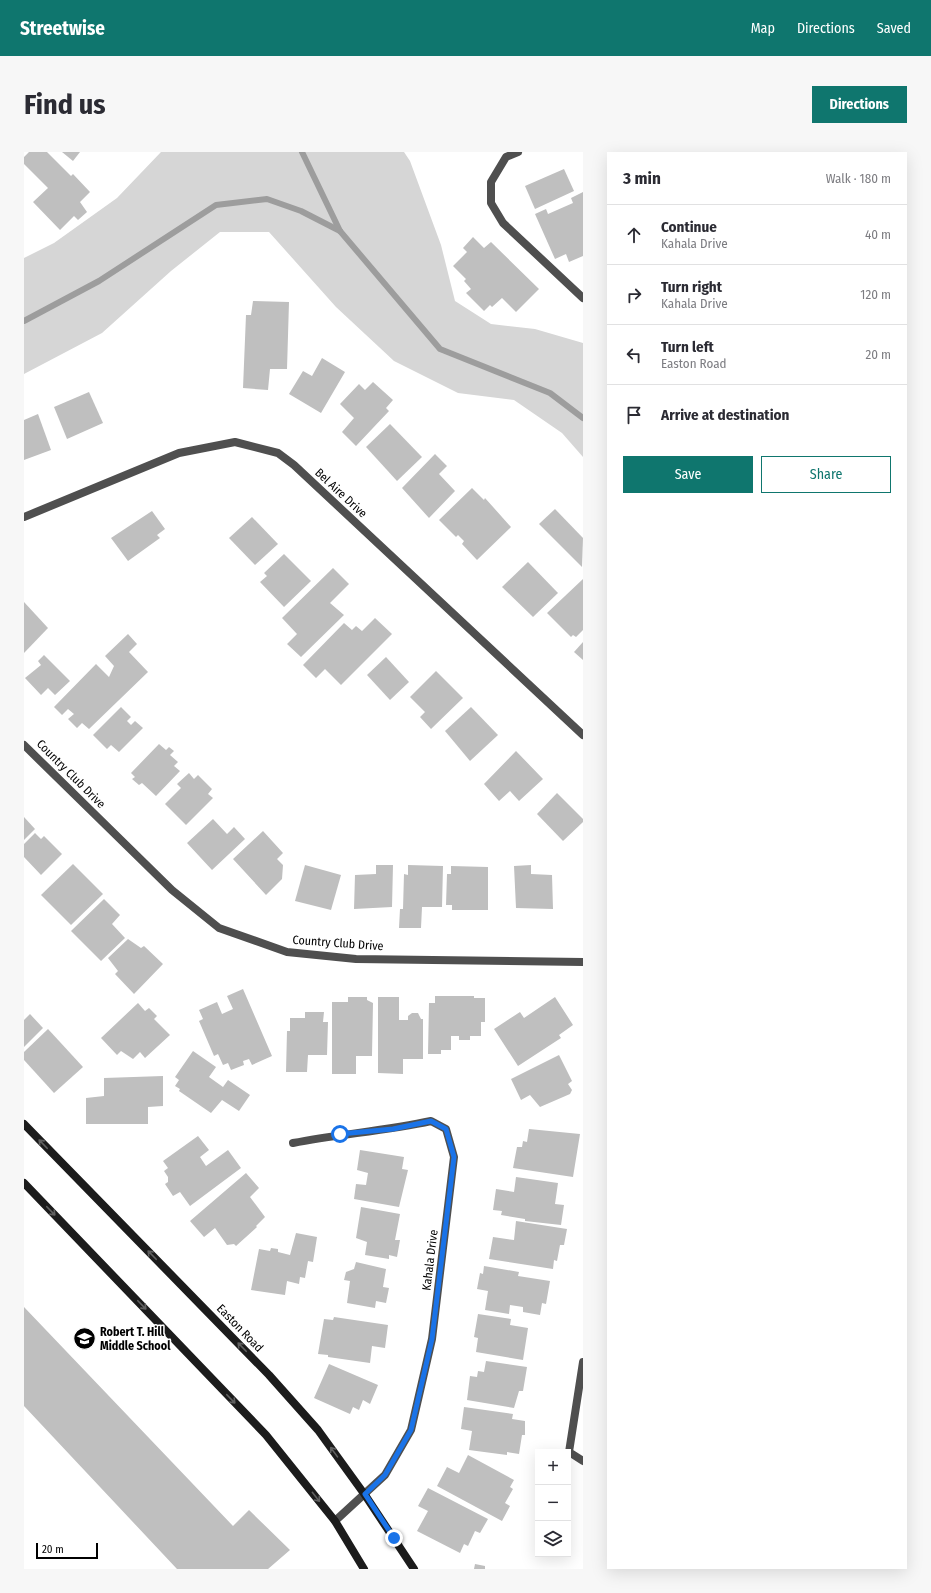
<!DOCTYPE html>
<meta charset="utf-8">
<style>
body{margin:0;font-family:"Fira Sans Condensed",sans-serif;background:#f7f7f7;color:#2b2b33}
.controls{position:absolute;right:12px;bottom:12px;display:grid;overflow:hidden;border-radius:0px;box-shadow:0 4px 16px #0002}
.controls button{width:36px;height:36px;display:grid;place-items:center;padding:0;border:0;border-bottom:1px solid #e1e1e2;background:#fff;color:#2b2b33;font:20px sans-serif}
.scale{position:absolute;left:12px;bottom:10px;width:62px;box-sizing:border-box;padding-left:4px;border:2px solid #000;border-top:0;font-size:11px;line-height:14px;white-space:nowrap;color:#000;-webkit-text-stroke:3px #fff;paint-order:stroke}
.stop{position:absolute;width:12px;height:12px;margin:-9px;border:3px solid #1a73e8;border-radius:50%;background:#fff}
.stop.end{background:#1a73e8;border-color:#fff;box-shadow:0 1px 4px #0008}
.list{margin:0;padding:0;list-style:none}
h2{display:flex;justify-content:space-between;align-items:center;height:52px;margin:0;padding:0 16px;font-size:17px}
h2 small{font-size:13px;font-weight:400;color:#7c7c81}
.list li{display:grid;grid-template-columns:26px 1fr auto;gap:12px;align-items:center;box-sizing:border-box;height:60px;padding:0 16px;border-top:1px solid #e1e1e2}
.list b{display:block;font-size:15px;white-space:nowrap}
.list p{margin:0;font-size:13px;white-space:nowrap;color:#7c7c81}
.list em{font-size:13px;font-style:normal;color:#7c7c81}
.actions{display:flex;gap:8px;padding:12px 16px}
.actions a{flex:1;padding:9px 0;border:1px solid #0f766e;border-radius:0px;text-align:center;font-size:14px;color:#0f766e}
.actions .main{background:#0f766e;color:#fff}
.icon{flex:none;width:22px;height:22px;fill:none;stroke:currentColor;stroke-width:2;stroke-linecap:round;stroke-linejoin:round}
.map{position:relative;flex:none;width:559px;height:1417px;overflow:hidden;border-radius:0px}
header{display:flex;align-items:center;gap:24px;box-sizing:border-box;height:56px;padding:0 20px;background:#0f766e;color:#fff}
header strong{font-size:19px}
nav{display:flex;gap:22px;margin-inline-start:auto;font-size:14px}
.intro{display:flex;align-items:center;justify-content:space-between;box-sizing:border-box;height:96px;padding:0 24px}
h1{margin:0;font-size:28px}
.button{padding:10px 18px;border-radius:0px;background:#0f766e;color:#fff;font-size:14px;font-weight:700}
main{display:flex;gap:24px;padding:0 24px}
aside{flex:1;background:#fff;border-radius:0px;box-shadow:0 4px 16px #0002}
.map>svg:first-child{display:block}
</style>
<header>
<strong>Streetwise</strong>
<nav><a>Map</a><a>Directions</a><a>Saved</a></nav>
</header>
<div class="intro"><h1>Find us</h1><a class="button">Directions</a></div>
<main>
<div class="map">
<svg width="559" height="1417" viewBox="0 0 559 1417">
<rect width="100%" height="100%" fill="#fff"/>
<!-- green -->
<polygon fill="#d6d6d6" points="137,0 380,0 386,9 417,93 431,149 467,172 511,177 559,191 559,305 538,281 490,248 434,241 370,209 312,155 245,80 196,80 147,119 78,181 0,222 0,106 30,91 93,46"/>
<g fill="none" stroke-linecap="round" stroke-linejoin="round">
<!-- stream -->
<g stroke="#9d9d9d" stroke-width="6">
<polyline points="278,0 316,79 416,197 526,241 559,266"/>
<polyline points="0,169 75,129 192,53 243,47 277,59 316,79"/>
</g>
</g>
<!-- building -->
<g fill="#bfbfbf">
<polygon points="5,0 23,0 47,24 49,22 66,40 56,50 63,60 54,68 50,64 36,78 9,50 24,36 0,12 0,5"/>
<polygon points="38,0 56,0 49,9"/>
<polygon points="540,17 550,39 511,57 501,34"/>
<polygon points="559,40 559,104 545,110 542,102 531,107 511,62 522,57 524,62 549,51 547,46"/>
<polygon points="449,85 460,96 467,90 515,137 492,160 478,146 468,155 466,153 460,159 442,141 447,137 440,129 442,127 429,114 443,100 439,96"/>
<polygon points="229,149 265,150 263,217 246,217 244,238 219,236 222,163 227,163"/>
<polygon points="298,206 321,220 297,261 265,242 279,219 288,224"/>
<polygon points="349,230 369,248 362,256 365,259 332,294 318,280 330,266 316,252 335,232 341,238"/>
<polygon points="65,240 79,271 43,287 30,255"/>
<polygon points="14,262 27,298 0,308 0,268"/>
<polygon points="366,272 398,305 373,329 342,295"/>
<polygon points="411,302 423,314 415,322 431,339 405,366 378,336"/>
<polygon points="448,336 460,348 461,346 487,375 453,408 438,392 440,389 434,383 432,385 415,368"/>
<polygon points="531,357 559,386 558,415 515,372"/>
<polygon points="128,359 141,377 133,383 136,386 104,409 87,386"/>
<polygon points="228,365 254,392 231,413 205,386"/>
<polygon points="260,402 287,429 260,455 236,430 243,424 240,421"/>
<polygon points="504,410 534,441 509,465 478,435"/>
<polygon points="309,416 325,432 306,451 320,463 277,505 263,492 273,482 258,466"/>
<polygon points="559,427 559,478 552,485 549,483 547,485 523,461"/>
<polygon points="0,450 24,476 0,501"/>
<polygon points="351,466 368,482 317,533 301,517 292,526 279,513 320,471 328,478 332,474 338,479"/>
<polygon points="104,482 113,492 105,500 124,520 65,577 58,571 53,576 44,567 50,562 44,557 38,563 30,555 72,512 85,525 90,514 81,504"/>
<polygon points="559,490 559,508 550,500"/>
<polygon points="20,503 46,529 31,543 24,536 17,543 1,526 17,513 14,509"/>
<polygon points="362,505 385,530 366,548 343,523"/>
<polygon points="412,519 439,546 407,577 396,565 401,560 386,545"/>
<polygon points="97,555 107,565 103,569 107,573 111,569 119,576 95,600 87,593 83,597 69,583"/>
<polygon points="447,555 474,583 446,609 421,579"/>
<polygon points="135,592 142,598 145,595 150,599 146,603 154,610 150,614 156,619 132,644 118,631 115,633 108,627 111,625 107,621"/>
<polygon points="492,599 519,627 495,649 486,639 475,649 460,632"/>
<polygon points="165,621 170,627 174,623 188,637 184,642 189,646 162,673 141,652 157,636 153,632"/>
<polygon points="533,641 559,667 559,670 539,689 513,662"/>
<polygon points="0,665 11,677 0,688"/>
<polygon points="189,667 203,682 210,675 221,687 188,718 163,691"/>
<polygon points="239,679 259,701 253,707 259,713 258,727 242,743 209,707"/>
<polygon points="11,681 17,687 20,684 38,702 17,723 0,705 0,692"/>
<polygon points="49,712 79,742 47,773 17,743"/>
<polygon points="281,713 317,723 307,758 271,749"/>
<polygon points="352,713 369,713 368,755 330,757 331,723 352,722"/>
<polygon points="384,713 419,714 418,755 398,755 397,776 375,776 376,757 379,757 380,722 384,723"/>
<polygon points="507,713 507,722 528,723 529,757 492,756 490,714"/>
<polygon points="427,714 464,715 464,758 428,758 428,753 422,753 423,722 427,722"/>
<polygon points="80,747 96,763 88,772 101,786 77,809 47,779"/>
<polygon points="104,787 117,796 120,794 139,812 110,842 91,822 94,819 84,806"/>
<polygon points="219,837 248,904 228,913 225,907 219,909 220,913 207,918 204,911 199,913 194,902 190,904 175,869 179,867 175,858 193,850 198,862 209,857 203,844"/>
<polygon points="411,844 450,844 450,846 461,846 461,870 457,870 457,884 446,884 446,888 435,888 435,884 427,884 427,898 417,898 417,902 404,902 405,851 411,851"/>
<polygon points="324,845 343,845 343,848 349,851 348,904 332,904 332,922 308,922 308,850 324,850"/>
<polygon points="354,845 375,845 375,868 384,868 384,864 388,861 394,861 397,867 399,867 399,907 379,907 379,922 354,921"/>
<polygon points="531,845 549,873 535,883 537,886 494,914 470,877 496,860 500,866"/>
<polygon points="114,851 121,859 125,856 133,864 130,867 146,883 121,906 116,900 109,907 97,899 93,903 77,886"/>
<polygon points="281,860 300,860 299,870 304,870 303,903 284,903 283,920 262,920 263,879 266,879 266,866 281,866"/>
<polygon points="6,862 19,876 0,895 0,868"/>
<polygon points="24,877 59,915 30,941 0,908 0,900"/>
<polygon points="169,899 192,915 185,925 199,935 204,928 226,943 215,959 198,948 187,961 155,939 156,937 151,934 155,928 151,925"/>
<polygon points="535,903 548,929 544,932 548,938 546,942 516,955 506,943 497,948 487,927"/>
<polygon points="139,924 139,954 124,955 124,972 62,972 62,946 80,944 80,926"/>
<polygon points="505,977 556,982 549,1025 489,1016 493,995 498,995 499,989 503,990"/>
<polygon points="174,984 185,998 176,1005 182,1014 204,998 217,1016 166,1054 156,1040 149,1044 141,1032 144,1030 144,1025 140,1019 144,1016 139,1009"/>
<polygon points="336,998 380,1005 378,1017 384,1018 375,1055 330,1047 332,1032 342,1033 344,1021 333,1018"/>
<polygon points="222,1021 235,1036 226,1045 241,1065 232,1074 233,1075 212,1094 210,1092 203,1093 191,1076 180,1085 166,1069"/>
<polygon points="492,1025 534,1031 531,1052 540,1053 537,1073 501,1069 501,1067 477,1063 478,1059 469,1058 472,1037 490,1040"/>
<polygon points="337,1055 376,1062 371,1088 376,1088 373,1105 365,1103 365,1107 341,1103 343,1090 332,1086"/>
<polygon points="492,1069 543,1077 540,1093 536,1093 533,1109 530,1108 529,1117 465,1107 469,1085 490,1088"/>
<polygon points="272,1081 293,1085 289,1110 284,1109 281,1126 276,1125 275,1132 263,1129 261,1143 227,1138 235,1097 246,1099 247,1096 254,1097 254,1100 266,1103"/>
<polygon points="332,1110 362,1117 359,1135 365,1136 362,1151 352,1149 351,1156 323,1151 326,1129 320,1128 322,1120 330,1117"/>
<polygon points="460,1114 495,1120 494,1124 526,1129 522,1152 518,1151 516,1163 499,1160 499,1155 486,1153 485,1162 461,1158 464,1139 453,1137 456,1121 459,1122"/>
<polygon points="0,1155 209,1374 225,1358 266,1398 244,1417 153,1417 0,1254"/>
<polygon points="454,1162 487,1167 486,1173 504,1176 499,1208 452,1200 454,1186 450,1185"/>
<polygon points="310,1165 364,1173 361,1196 348,1194 346,1211 304,1205 304,1203 294,1202 300,1167 309,1168"/>
<polygon points="462,1209 503,1215 499,1239 495,1239 490,1256 443,1248 446,1224 453,1225 454,1219 460,1220"/>
<polygon points="305,1212 354,1233 346,1252 339,1248 335,1258 329,1255 326,1262 290,1246"/>
<polygon points="440,1255 489,1262 488,1267 501,1269 501,1283 498,1283 495,1302 483,1300 483,1303 445,1298 448,1279 437,1277"/>
<polygon points="444,1303 490,1328 486,1335 489,1337 481,1351 486,1354 478,1369 413,1334 423,1315 435,1321"/>
<polygon points="404,1336 464,1367 456,1381 451,1379 444,1394 440,1392 436,1401 393,1379 404,1359 394,1354"/>
<polygon points="451,1412 461,1414 461,1417 450,1417"/>
</g>
<g fill="none" stroke-linecap="round" stroke-linejoin="round">
<!-- lane -->
<g stroke="#4f4f4f" stroke-width="8">
<polyline points="494,0 482,5 467,30 467,51 479,71 559,146"/>
<polyline points="559,1210 545,1300 559,1309"/>
</g>
<!-- street -->
<g stroke="#4f4f4f" stroke-width="8">
<polyline points="0,365 155,301 211,290 254,301 270,313 559,583"/>
<polyline points="0,593 148,738 195,776 263,800 332,807 559,810"/>
<path d="M269 991C315 982 361 979 407 969L422 977 430 1005 408 1187 387 1278 361 1323 311 1369"/>
</g>
<!-- secondary -->
<g stroke="#1c1c1c" stroke-width="8">
<polyline points="0,972 245,1223 294,1278 341,1343 390,1417"/>
<polyline points="0,1031 242,1283 311,1369 340,1417"/>
</g>
</g>
<!-- one-way arrows -->
<defs><path id="oneway-shaft" d="M-6 0H5M1.5-3L5.5 0L1.5 3" fill="none" stroke-width="1.6" stroke-linecap="round" stroke-linejoin="round"/></defs>
<g stroke="#606060">
<use href="#oneway-shaft" transform="translate(19 992) rotate(-134)"/>
<use href="#oneway-shaft" transform="translate(27 1059) rotate(46)"/>
<use href="#oneway-shaft" transform="translate(128 1103) rotate(-134)"/>
<use href="#oneway-shaft" transform="translate(118 1153) rotate(46)"/>
<use href="#oneway-shaft" transform="translate(218 1195) rotate(-134)"/>
<use href="#oneway-shaft" transform="translate(207 1247) rotate(46)"/>
<use href="#oneway-shaft" transform="translate(310 1300) rotate(-126)"/>
<use href="#oneway-shaft" transform="translate(292 1345) rotate(52)"/>
</g>
<g fill="none" stroke-linecap="round" stroke-linejoin="round">
<!-- route -->
<polyline stroke="#1a73e8" stroke-width="5" points="316,982 369,977 407,969 422,977 430,1005 408,1187 387,1278 361,1323 341,1342 370,1386"/>
</g>
<!-- icons -->
<defs>
<symbol id="school-disc" viewBox="-11 -11 22 22"><circle r="9.5" fill="#000" stroke="#fff"/><path d="M0-5L7-2L0 1L-7-2ZM-4 1L0 2.5L4 1V4Q0 6-4 4Z" fill="#fff"/></symbol>
</defs>
<g fill-rule="evenodd">
<use href="#school-disc" x="48" y="1174" width="25" height="25"/>
</g>
<g text-anchor="middle" stroke-width="3" stroke-linejoin="round" paint-order="stroke">
<!-- street labels -->
<g font-size="12" fill="#000" stroke="#fff">
<text transform="translate(317 341) rotate(43)" y="4">Bel Aire Drive</text>
<text transform="translate(47 622) rotate(45)" y="4">Country Club Drive</text>
<text transform="translate(314 791) rotate(4)" y="4">Country Club Drive</text>
<text transform="translate(406 1108) rotate(-83)" y="4">Kahala Drive</text>
<text transform="translate(216 1176) rotate(46)" y="4">Easton Road</text>
</g>
<!-- poi labels -->
<g font-size="12" font-weight="bold" fill="#000" stroke="#fff" text-anchor="start">
<text x="76" y="1184">Robert T. Hill<tspan x="76" dy="14">Middle School</tspan></text>
</g>
</g>
</svg>
<div class="controls">
<button>+</button>
<button>−</button>
<button><svg class="icon" aria-label="layers" viewBox="0 0 24 24"><path d="M12 4l9 5-9 5-9-5zM3 14l9 5 9-5"/></svg></button>
</div>
<div class="scale">20 m</div>
<div class="stop" style="left:316px;top:982px"></div>
<div class="stop end" style="left:370px;top:1386px"></div>
</div>
<aside>
<h2>3 min<small>Walk · 180 m</small></h2>
<ul class="list">
<li><svg class="icon" aria-label="ahead" viewBox="0 0 24 24"><path d="M12 20V5M6 11l6-6 6 6"/></svg><div><b>Continue</b><p>Kahala Drive</p></div><em>40 m</em></li>
<li><svg class="icon" aria-label="right" viewBox="0 0 24 24"><path d="M7 20v-9h11M14 6l5 5-5 5"/></svg><div><b>Turn right</b><p>Kahala Drive</p></div><em>120 m</em></li>
<li><svg class="icon" aria-label="left" viewBox="0 0 24 24"><path d="M17 20v-9H6M10 6l-5 5 5 5"/></svg><div><b>Turn left</b><p>Easton Road</p></div><em>20 m</em></li>
<li><svg class="icon" aria-label="arrive" viewBox="0 0 24 24"><path d="M6 21V4h12l-3 4 3 4H6"/></svg><div><b>Arrive at destination</b></div></li>
</ul>
<div class="actions"><a class="main">Save</a><a>Share</a></div>
</aside>
</main>
